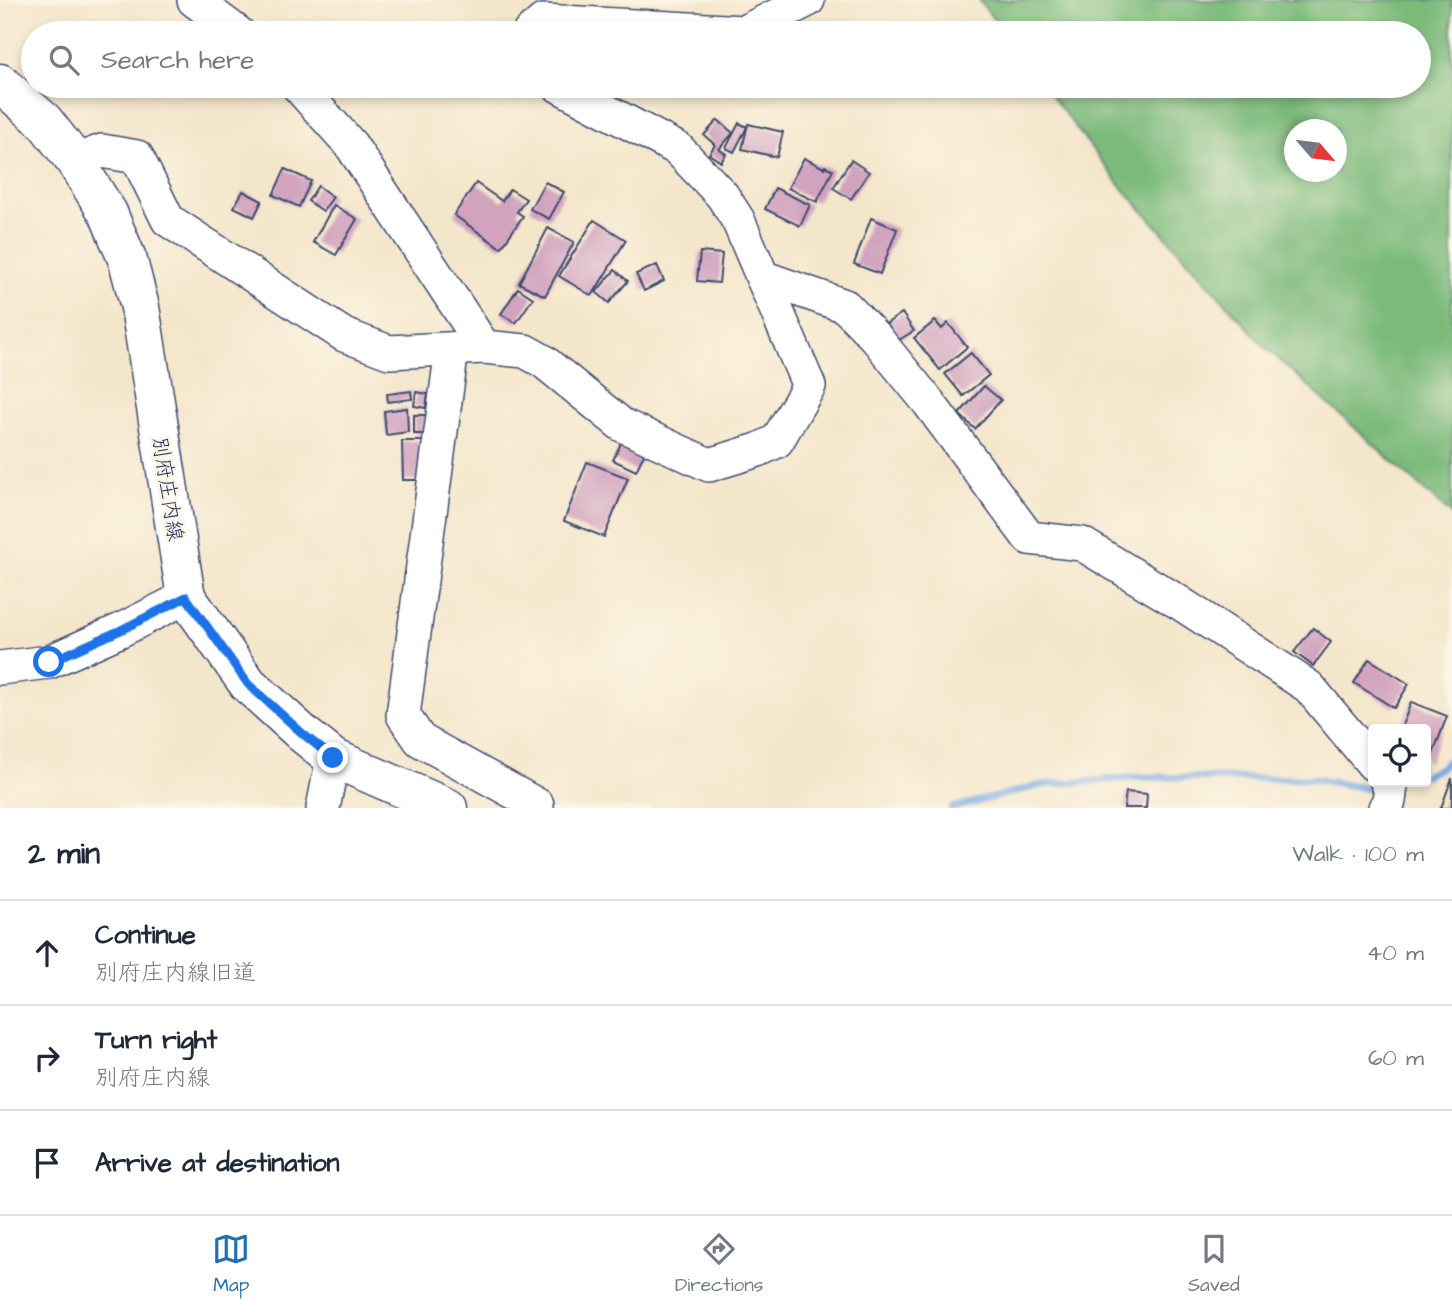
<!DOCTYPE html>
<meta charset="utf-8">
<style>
body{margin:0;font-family:"Architects Daughter","Klee One",sans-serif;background:#f6f6f7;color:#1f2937}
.controls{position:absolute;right:21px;bottom:21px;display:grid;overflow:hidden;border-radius:7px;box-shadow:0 4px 10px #0003}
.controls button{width:63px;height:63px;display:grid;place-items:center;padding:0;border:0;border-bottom:2px solid #e0e1e3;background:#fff;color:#1f2937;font:35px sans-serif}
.compass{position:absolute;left:1284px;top:119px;width:63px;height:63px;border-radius:50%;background:#fff;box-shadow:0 4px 10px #0003;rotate:118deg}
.stop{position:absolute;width:21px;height:21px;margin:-16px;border:5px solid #1a73e8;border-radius:50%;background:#fff}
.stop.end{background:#1a73e8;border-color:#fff;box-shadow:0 2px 7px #0008}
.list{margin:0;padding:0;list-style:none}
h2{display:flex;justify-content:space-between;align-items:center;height:91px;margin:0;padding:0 28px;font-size:30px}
h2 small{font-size:23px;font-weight:400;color:#747a83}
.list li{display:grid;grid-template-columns:46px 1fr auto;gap:21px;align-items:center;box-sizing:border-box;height:105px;padding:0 28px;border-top:2px solid #e0e1e3}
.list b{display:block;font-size:26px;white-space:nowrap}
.list p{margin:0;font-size:23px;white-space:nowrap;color:#747a83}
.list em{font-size:23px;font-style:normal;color:#747a83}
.icon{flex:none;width:38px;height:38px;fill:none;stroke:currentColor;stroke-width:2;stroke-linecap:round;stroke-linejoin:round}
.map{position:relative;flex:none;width:1452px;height:808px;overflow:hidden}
.search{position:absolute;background:#fff;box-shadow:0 4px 10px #0003;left:21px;right:21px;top:21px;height:77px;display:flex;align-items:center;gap:18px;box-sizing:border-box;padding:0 24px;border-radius:38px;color:#747a83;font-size:26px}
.sheet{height:406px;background:#fff}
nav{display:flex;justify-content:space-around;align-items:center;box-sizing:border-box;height:98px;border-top:2px solid #e0e1e3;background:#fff;font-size:19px;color:#747a83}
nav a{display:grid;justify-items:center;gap:4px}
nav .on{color:#1f6fb2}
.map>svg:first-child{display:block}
</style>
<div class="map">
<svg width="1452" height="808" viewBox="0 0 1452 808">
<rect width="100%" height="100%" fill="#fcf5e5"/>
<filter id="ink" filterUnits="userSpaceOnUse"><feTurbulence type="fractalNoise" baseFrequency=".0143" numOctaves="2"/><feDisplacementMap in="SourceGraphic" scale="14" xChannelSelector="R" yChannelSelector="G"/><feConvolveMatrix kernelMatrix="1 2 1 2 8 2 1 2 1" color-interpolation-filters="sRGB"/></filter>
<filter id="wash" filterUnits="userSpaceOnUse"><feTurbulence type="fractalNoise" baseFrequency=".00686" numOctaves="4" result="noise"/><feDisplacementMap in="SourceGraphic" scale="28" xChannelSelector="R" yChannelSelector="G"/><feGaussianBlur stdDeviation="1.57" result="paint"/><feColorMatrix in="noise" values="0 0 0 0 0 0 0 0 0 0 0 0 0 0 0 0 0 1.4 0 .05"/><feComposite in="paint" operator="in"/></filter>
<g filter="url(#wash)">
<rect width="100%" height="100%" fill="#f4e6cb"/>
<!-- forest -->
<path fill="#7bba7a" stroke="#4b746c" stroke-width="2" fill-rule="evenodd" d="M979 0H1452V515L1266 348 1120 185 1044 86H1419V33H1004ZM1294 130H1336V172H1294Z"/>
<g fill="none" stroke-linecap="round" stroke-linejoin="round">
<!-- stream -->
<g stroke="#78a9e3" stroke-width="7">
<polyline points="1426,775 1443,766 1452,756"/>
<polyline points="952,808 1041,785 1141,777 1315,779 1380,791"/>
</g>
</g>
<g id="blocks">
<!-- building -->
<g fill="#d1a3bf">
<polygon points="718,120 733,133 719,149 726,154 721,162 709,154 715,145 704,135"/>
<polygon points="739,123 747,127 734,152 726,148"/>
<polygon points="748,124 783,132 777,157 742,149"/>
<polygon points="804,158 824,168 825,166 833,170 817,202 788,188"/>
<polygon points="851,160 869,172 851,199 833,188"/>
<polygon points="285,169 311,181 299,207 273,195"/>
<polygon points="545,182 564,192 549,219 530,209"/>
<polygon points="476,183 502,201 510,189 526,199 517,212 523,216 501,248 454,215"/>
<polygon points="318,186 333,197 323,211 308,201"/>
<polygon points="775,188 810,205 800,226 765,209"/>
<polygon points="243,191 262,201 254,217 234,207"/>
<polygon points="334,205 357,219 336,255 313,242"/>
<polygon points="871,218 897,229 880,274 854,264"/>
<polygon points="594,220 626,240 592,296 559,276"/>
<polygon points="548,228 574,242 545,296 519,283"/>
<polygon points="700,252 722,254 719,283 697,281"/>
<polygon points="657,265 664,281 644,291 636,274"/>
<polygon points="615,270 628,281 609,303 596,292"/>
<polygon points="518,288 533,298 516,323 501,314"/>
<polygon points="902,313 914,331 897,341 886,324"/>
<polygon points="935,321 942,329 948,323 967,347 940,370 914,338"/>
<polygon points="971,353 989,375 963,396 945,374"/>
<polygon points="984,386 1001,400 975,429 959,414"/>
<polygon points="411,391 412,399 388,402 387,394"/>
<polygon points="416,392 428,394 426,408 414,406"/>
<polygon points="407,408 408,432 386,435 384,411"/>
<polygon points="414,415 430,415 431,434 414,434"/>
<polygon points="402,441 423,441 424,480 403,480"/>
<polygon points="622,441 645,452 636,471 613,460"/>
<polygon points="587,462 628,478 604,537 564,521"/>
<polygon points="1313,628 1331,642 1313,666 1294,652"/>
<polygon points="1369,659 1409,684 1394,708 1354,683"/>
<polygon points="1411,702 1447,716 1430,762 1426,760 1426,729 1401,729"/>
<polygon points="1452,778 1452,808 1441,808"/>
<polygon points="1126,792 1147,794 1146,808 1124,808"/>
</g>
</g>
</g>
<g filter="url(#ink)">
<use href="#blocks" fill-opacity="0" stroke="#3c4a6e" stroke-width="2"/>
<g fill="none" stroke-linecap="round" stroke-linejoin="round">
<defs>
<g id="minor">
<polyline points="194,0 238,33"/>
<polyline points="529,33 543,21 744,32 808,0"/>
<polyline points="298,86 351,145 484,347"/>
<polyline points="75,161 102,151 137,157 168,220 344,335 389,352 484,347 525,351 543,361 622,425 709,465 758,450 777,441 809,386 738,220 722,195 678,149 559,86"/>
<polyline points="762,277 845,306 876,338 929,403 1029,538 1082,544 1180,603 1309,687 1373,764"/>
<polyline points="452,349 403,715 420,740 537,805 537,808"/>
<polyline points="0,668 49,662 121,630 186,597"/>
<polyline points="323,808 333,758"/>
<polyline points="1385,808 1389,801 1391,786 1387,782"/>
</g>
<polyline id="major" points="0,83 44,121 75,161 108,213 128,261 140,307 186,597 248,684 303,734 333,758 448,808"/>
</defs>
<!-- minor casing -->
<use href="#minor" stroke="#3c4a6e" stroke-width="36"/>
<!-- major casing -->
<use href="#major" stroke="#3c4a6e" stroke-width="41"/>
<!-- minor -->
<use href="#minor" stroke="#fff" stroke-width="33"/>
<!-- major -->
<use href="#major" stroke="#fff" stroke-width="38"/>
</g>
</g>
<g fill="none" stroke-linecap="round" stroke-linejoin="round" filter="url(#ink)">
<!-- route -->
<polyline stroke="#1a73e8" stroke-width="9" points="49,662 121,630 186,597 248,684 303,734 333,758"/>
</g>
<g text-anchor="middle" stroke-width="5" stroke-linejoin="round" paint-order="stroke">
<!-- street labels -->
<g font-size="21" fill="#1b2f5e" stroke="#fcf5e5">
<text transform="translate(168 489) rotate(81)" y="7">別府庄内線</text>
</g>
</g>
</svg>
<div class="controls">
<button><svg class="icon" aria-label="locate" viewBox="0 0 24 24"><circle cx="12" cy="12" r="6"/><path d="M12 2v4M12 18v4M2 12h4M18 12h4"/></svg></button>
</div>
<svg class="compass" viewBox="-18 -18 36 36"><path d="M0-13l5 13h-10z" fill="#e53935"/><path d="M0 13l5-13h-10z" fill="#747a83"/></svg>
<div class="stop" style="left:49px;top:662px"></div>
<div class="stop end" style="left:333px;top:758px"></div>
<div class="search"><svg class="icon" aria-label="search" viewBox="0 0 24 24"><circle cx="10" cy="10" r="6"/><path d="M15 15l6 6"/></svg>Search here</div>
</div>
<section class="sheet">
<h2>2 min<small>Walk · 100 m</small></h2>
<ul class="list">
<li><svg class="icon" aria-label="ahead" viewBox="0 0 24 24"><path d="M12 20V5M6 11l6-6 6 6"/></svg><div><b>Continue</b><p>別府庄内線旧道</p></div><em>40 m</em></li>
<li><svg class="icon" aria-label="right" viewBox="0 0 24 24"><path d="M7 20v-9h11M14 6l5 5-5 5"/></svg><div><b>Turn right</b><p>別府庄内線</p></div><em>60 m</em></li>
<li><svg class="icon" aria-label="arrive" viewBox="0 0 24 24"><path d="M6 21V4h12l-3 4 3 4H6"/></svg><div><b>Arrive at destination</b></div></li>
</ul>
</section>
<nav>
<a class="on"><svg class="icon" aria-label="map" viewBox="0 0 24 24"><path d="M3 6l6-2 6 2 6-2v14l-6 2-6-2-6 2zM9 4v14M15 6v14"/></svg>Map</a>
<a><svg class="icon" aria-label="directions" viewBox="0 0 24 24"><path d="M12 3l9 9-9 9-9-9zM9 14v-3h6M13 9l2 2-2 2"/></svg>Directions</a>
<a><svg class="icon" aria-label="saved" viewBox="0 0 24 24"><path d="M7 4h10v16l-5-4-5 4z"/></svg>Saved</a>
</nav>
